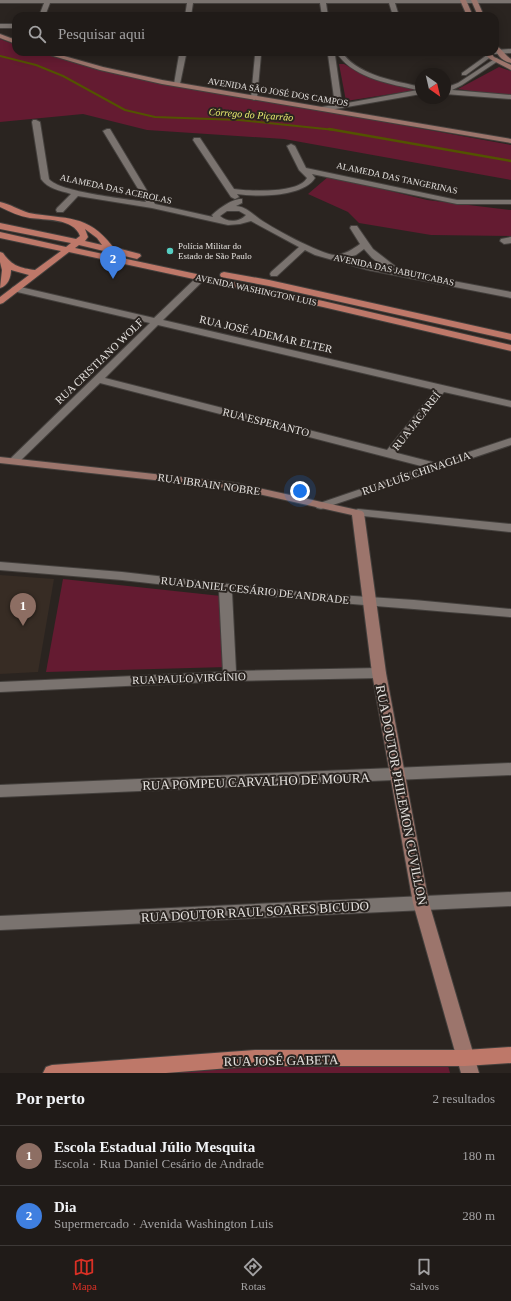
<!DOCTYPE html>
<html lang="pt">
<meta charset="utf-8">
<style>
body{margin:0;font-family:Georgia,serif;background:#2d2825;color:#f1f3f6}
.compass{position:absolute;left:415px;top:68px;width:36px;height:36px;border-radius:50%;background:#201b18;box-shadow:0 2px 10px #0003;rotate:146deg}
.you{position:absolute;left:300px;top:491px;width:14px;height:14px;margin:-10px;border:3px solid #fff;border-radius:50%;background:#1a73e8;box-shadow:0 0 0 6px #1a73e833}
.badge{display:grid;place-items:center;width:26px;height:26px;border-radius:50%;background:#d93025;color:#fff;font-size:13px;font-weight:700}
.pin{position:absolute;translate:-50% -33px;filter:drop-shadow(0 1px 2px #0008)}
.pin::after{content:'';position:absolute;top:21px;width:14px;height:12px;background:inherit;clip-path:polygon(0 0,100% 0,50% 100%)}
.list{margin:0;padding:0;list-style:none}
h2{display:flex;justify-content:space-between;align-items:center;height:52px;margin:0;padding:0 16px;font-size:17px}
h2 small{font-size:13px;font-weight:400;color:#a2a1a2}
.list li{display:grid;grid-template-columns:26px 1fr auto;gap:12px;align-items:center;box-sizing:border-box;height:60px;padding:0 16px;border-top:1px solid #3d3937}
.list b{display:block;font-size:15px;white-space:nowrap}
.list p{margin:0;font-size:13px;white-space:nowrap;color:#a2a1a2}
.list em{font-size:13px;font-style:normal;color:#a2a1a2}
.icon{flex:none;width:22px;height:22px;fill:none;stroke:currentColor;stroke-width:2;stroke-linecap:round;stroke-linejoin:round}
.map{position:relative;flex:none;width:511px;height:1073px;overflow:hidden}
.search{position:absolute;background:#201b18;box-shadow:0 2px 10px #0003;left:12px;right:12px;top:12px;height:44px;display:flex;align-items:center;gap:10px;box-sizing:border-box;padding:0 14px;border-radius:12px;color:#a2a1a2;font-size:15px}
.sheet{height:172px;background:#201b18}
nav{display:flex;justify-content:space-around;align-items:center;box-sizing:border-box;height:56px;border-top:1px solid #3d3937;background:#201b18;font-size:11px;color:#a2a1a2}
nav a{display:grid;justify-items:center;gap:2px}
nav .on{color:#d93025}
.map>svg:first-child{display:block}
</style>
<div class="map">
<svg width="511" height="1073" viewBox="0 0 511 1073">
<rect width="100%" height="100%" fill="#2a2420"/>
<!-- built -->
<polygon fill="#372c24" points="0,575 54,579 38,672 0,674"/>
<!-- green -->
<g fill="#641b31">
<polygon points="0,39 16,45 16,52 35,52 142,78 511,145 511,180 284,139 147,130 83,114 0,122"/>
<polygon points="339,64 344,64 365,75 417,90 346,101"/>
<polygon points="499,67 511,71 511,94 490,94 458,89"/>
<polygon points="329,176 427,200 511,210 511,236 431,235 359,223 348,212 308,194"/>
<polygon points="63,579 221,596 227,667 46,672"/>
<polygon points="433,1056 447,1062 450,1073 164,1073"/>
</g>
<g fill="none" stroke-linecap="round" stroke-linejoin="round">
<!-- stream-far1 -->
<polyline stroke="#535300" stroke-width="2" points="0,56 36,65 63,76 125,110 155,117 239,120 335,130"/>
<!-- stream -->
<polyline stroke="#535300" stroke-width="2.5" points="329,129 511,161"/>
<defs>
<g id="street">
<polygon points="0,0 511,0 511,3 395,3 399,16 393,16 389,3 326,3 328,16 322,16 320,3 193,3 191,16 185,16 187,3 50,3 45,16 39,16 44,3 0,3"/>
<rect x="0" y="24" width="16" height="4"/>
<polygon points="511,49 511,53 495,54 492,52 495,52 495,50"/>
<path d="M49 52H490L487 54 344 55C361 76 396 81 421 87V94L324 111 320 109 321 107 335 105 328 55H261L257 98 254 100 251 98 255 55H186L180 84 177 86 174 84 179 55H47V53ZM335 55H338C356 79 391 84 418 90L342 104Z"/>
<polygon points="487,55 492,56 466,75 462,75 462,73"/>
<polygon points="496,58 498,59 498,61 462,85 452,90 511,95 511,99 445,94 445,88 458,83"/>
<path d="M33 120H36L40 122 49 179C59 192 127 199 146 202L103 131 107 129H110L155 204 213 217 212 215C218 209 233 198 242 199V203L236 206C246 207 250 212 257 217 268 226 322 255 335 255 344 255 353 249 360 244L350 228 351 226H357L373 249 395 266 396 268 395 270 511 292V298L368 270 315 255 305 250 277 276H271L270 274 271 272 299 247 251 221 240 224 228 225 152 208 78 196 63 212H57L56 210 57 208 71 194C59 190 48 189 41 179L32 122ZM227 211H239L246 215C240 222 227 223 220 216ZM364 249 372 258 385 268 345 258 356 255Z"/>
<path d="M194 138H200L234 189C249 191 298 194 307 178L299 170 287 146 291 144 295 146 306 168 457 200H511V204H457L312 174 315 178C303 197 258 197 237 194L239 197 235 199 231 197 193 140Z"/>
<polygon points="511,237 511,243 504,244 500,241 501,239"/>
<path d="M201 275 204 276 206 278 204 280 163 320 511 401V407L444 392 397 453 436 463 511 438V445L321 509 317 508 315 506 317 504 425 467 100 383 18 463H10L8 461 10 459 150 323 13 291 11 289 13 287 16 286 154 318 198 276ZM158 325 435 390 387 450 105 378Z"/>
<polygon points="358,509 511,524 511,532 354,515 352,513 354,511"/>
<path d="M0 562 122 572 308 593 414 600 511 609V617C418 609 325 603 232 592L236 671 379 668 384 670 386 673 384 676 379 678 230 681 0 692V682L223 672 219 591 122 580 0 570Z"/>
<polygon points="511,763 511,775 0,797 0,785"/>
<polygon points="511,892 511,906 0,930 0,916"/>
</g>
<g id="secondary">
<polygon points="460,0 466,0 473,16 467,16"/>
<polygon points="471,0 477,0 484,16 478,16"/>
<polygon points="0,34 16,40 16,44 0,38"/>
<path d="M495 45C501 48 505 55 511 59V63C502 61 495 54 495 45Z"/>
<polygon points="40,52 50,52 103,67 162,80 511,139 511,143 162,84 100,70"/>
<polygon points="483,52 490,52 494,57 511,65 511,70 490,59"/>
<polygon points="0,457 236,483 362,511 364,513 386,673 429,903 479,1073 461,1073 413,903 372,673 352,515 236,489 0,463"/>
</g>
<g id="primary">
<path d="M0 202C10 204 19 210 29 213 67 220 87 213 113 247L140 254 141 256 137 259 79 245 75 248 323 301 511 345V351L323 307 69 252 3 303 0 304V297L29 275 11 270C11 277 8 286 0 288L2 270 0 262V252L3 253C12 266 20 268 35 270L61 251 0 238V232L66 247 71 243 0 229V223L76 239 80 236C74 218 44 220 30 218 19 216 10 212 0 207ZM85 229 97 238 102 245 85 241 88 237Z"/>
<polygon points="224,272 269,280 511,334 511,340 269,286 221,277 220,275 221,273"/>
<polygon points="511,1047 511,1063 465,1066 255,1066 166,1073 43,1073 46,1067 52,1065 255,1050 465,1050"/>
</g>
</defs>
<!-- street casing -->
<use href="#street" stroke="#44403d" stroke-width="2"/>
<!-- secondary casing -->
<use href="#secondary" stroke="#44403d" stroke-width="2"/>
<!-- primary casing -->
<use href="#primary" stroke="#44403d" stroke-width="2"/>
<!-- street -->
<use href="#street" fill="#7a736f" fill-rule="evenodd"/>
<!-- secondary -->
<use href="#secondary" fill="#9c756c" fill-rule="evenodd"/>
<!-- primary -->
<use href="#primary" fill="#be7869" fill-rule="evenodd"/>
</g>
<!-- markers -->
<circle fill="#56cec2" stroke="#2a2420" stroke-width="1.5" cx="170" cy="251" r="4"/>
<g text-anchor="middle" stroke-width="4" stroke-linejoin="round" paint-order="stroke">
<!-- far-street labels -->
<g font-size="9" fill="#e4e1de" stroke="#2a2420">
<text transform="translate(278 92) rotate(9)" y="3">AVENIDA SÃO JOSÉ DOS CAMPOS</text>
<text transform="translate(397 178) rotate(12)" y="3">ALAMEDA DAS TANGERINAS</text>
<text transform="translate(116 189) rotate(12)" y="3">ALAMEDA DAS ACEROLAS</text>
<text transform="translate(394 270) rotate(12)" y="3">AVENIDA DAS JABUTICABAS</text>
<text transform="translate(256 290) rotate(12)" y="3">AVENIDA WASHINGTON LUIS</text>
</g>
<!-- far-poi labels -->
<g font-size="9" fill="#e4e1de" stroke="#2a2420" text-anchor="start">
<text x="178" y="249">Polícia Militar do<tspan x="178" dy="10">Estado de São Paulo</tspan></text>
</g>
<!-- far-water labels -->
<g font-size="10" font-style="italic" fill="#eaec6f" stroke="#2a2420">
<text transform="translate(251 114) rotate(4)" y="4">Córrego do Piçarrão</text>
</g>
<!-- street labels -->
<g font-size="11" fill="#e4e1de" stroke="#2a2420">
<text transform="translate(266 334) rotate(13)" y="4">RUA JOSÉ ADEMAR ELTER</text>
<text transform="translate(99 361) rotate(-44)" y="4">RUA CRISTIANO WOLF</text>
<text transform="translate(416 421) rotate(-52)" y="4">RUA JACAREÍ</text>
<text transform="translate(266 422) rotate(14)" y="4">RUA ESPERANTO</text>
<text transform="translate(416 473) rotate(-19)" y="4">RUA LUÍS CHINAGLIA</text>
<text transform="translate(209 484) rotate(8)" y="4">RUA IBRAIN NOBRE</text>
<text transform="translate(255 590) rotate(6)" y="4">RUA DANIEL CESÁRIO DE ANDRADE</text>
<text transform="translate(189 678) rotate(-2)" y="4">RUA PAULO VIRGÍNIO</text>
</g>
<!-- near-street labels -->
<g font-size="13" fill="#e4e1de" stroke="#2a2420">
<text transform="translate(256 781) rotate(-2)" y="5">RUA POMPEU CARVALHO DE MOURA</text>
<text transform="translate(402 795) rotate(79)" y="5">RUA DOUTOR PHILEMON CUVILLON</text>
<text transform="translate(255 911) rotate(-3)" y="5">RUA DOUTOR RAUL SOARES BICUDO</text>
<text transform="translate(281 1060) rotate(-1)" y="5">RUA JOSÉ GABETA</text>
</g>
</g>
</svg>
<svg class="compass" viewBox="-18 -18 36 36"><path d="M0-13l5 13h-10z" fill="#e53935"/><path d="M0 13l5-13h-10z" fill="#a2a1a2"/></svg>
<div class="you"></div>
<div class="pin badge" style="left:23px;top:626px;background:#8d6e63">1</div>
<div class="pin badge" style="left:113px;top:279px;background:#3f7fe0">2</div>
<div class="search"><svg class="icon" aria-label="search" viewBox="0 0 24 24"><circle cx="10" cy="10" r="6"/><path d="M15 15l6 6"/></svg>Pesquisar aqui</div>
</div>
<section class="sheet">
<h2>Por perto<small>2 resultados</small></h2>
<ul class="list">
<li><span class="badge" style="background:#8d6e63">1</span><div><b>Escola Estadual Júlio Mesquita</b><p>Escola · Rua Daniel Cesário de Andrade</p></div><em>180 m</em></li>
<li><span class="badge" style="background:#3f7fe0">2</span><div><b>Dia</b><p>Supermercado · Avenida Washington Luis</p></div><em>280 m</em></li>
</ul>
</section>
<nav>
<a class="on"><svg class="icon" aria-label="map" viewBox="0 0 24 24"><path d="M3 6l6-2 6 2 6-2v14l-6 2-6-2-6 2zM9 4v14M15 6v14"/></svg>Mapa</a>
<a><svg class="icon" aria-label="directions" viewBox="0 0 24 24"><path d="M12 3l9 9-9 9-9-9zM9 14v-3h6M13 9l2 2-2 2"/></svg>Rotas</a>
<a><svg class="icon" aria-label="saved" viewBox="0 0 24 24"><path d="M7 4h10v16l-5-4-5 4z"/></svg>Salvos</a>
</nav>
